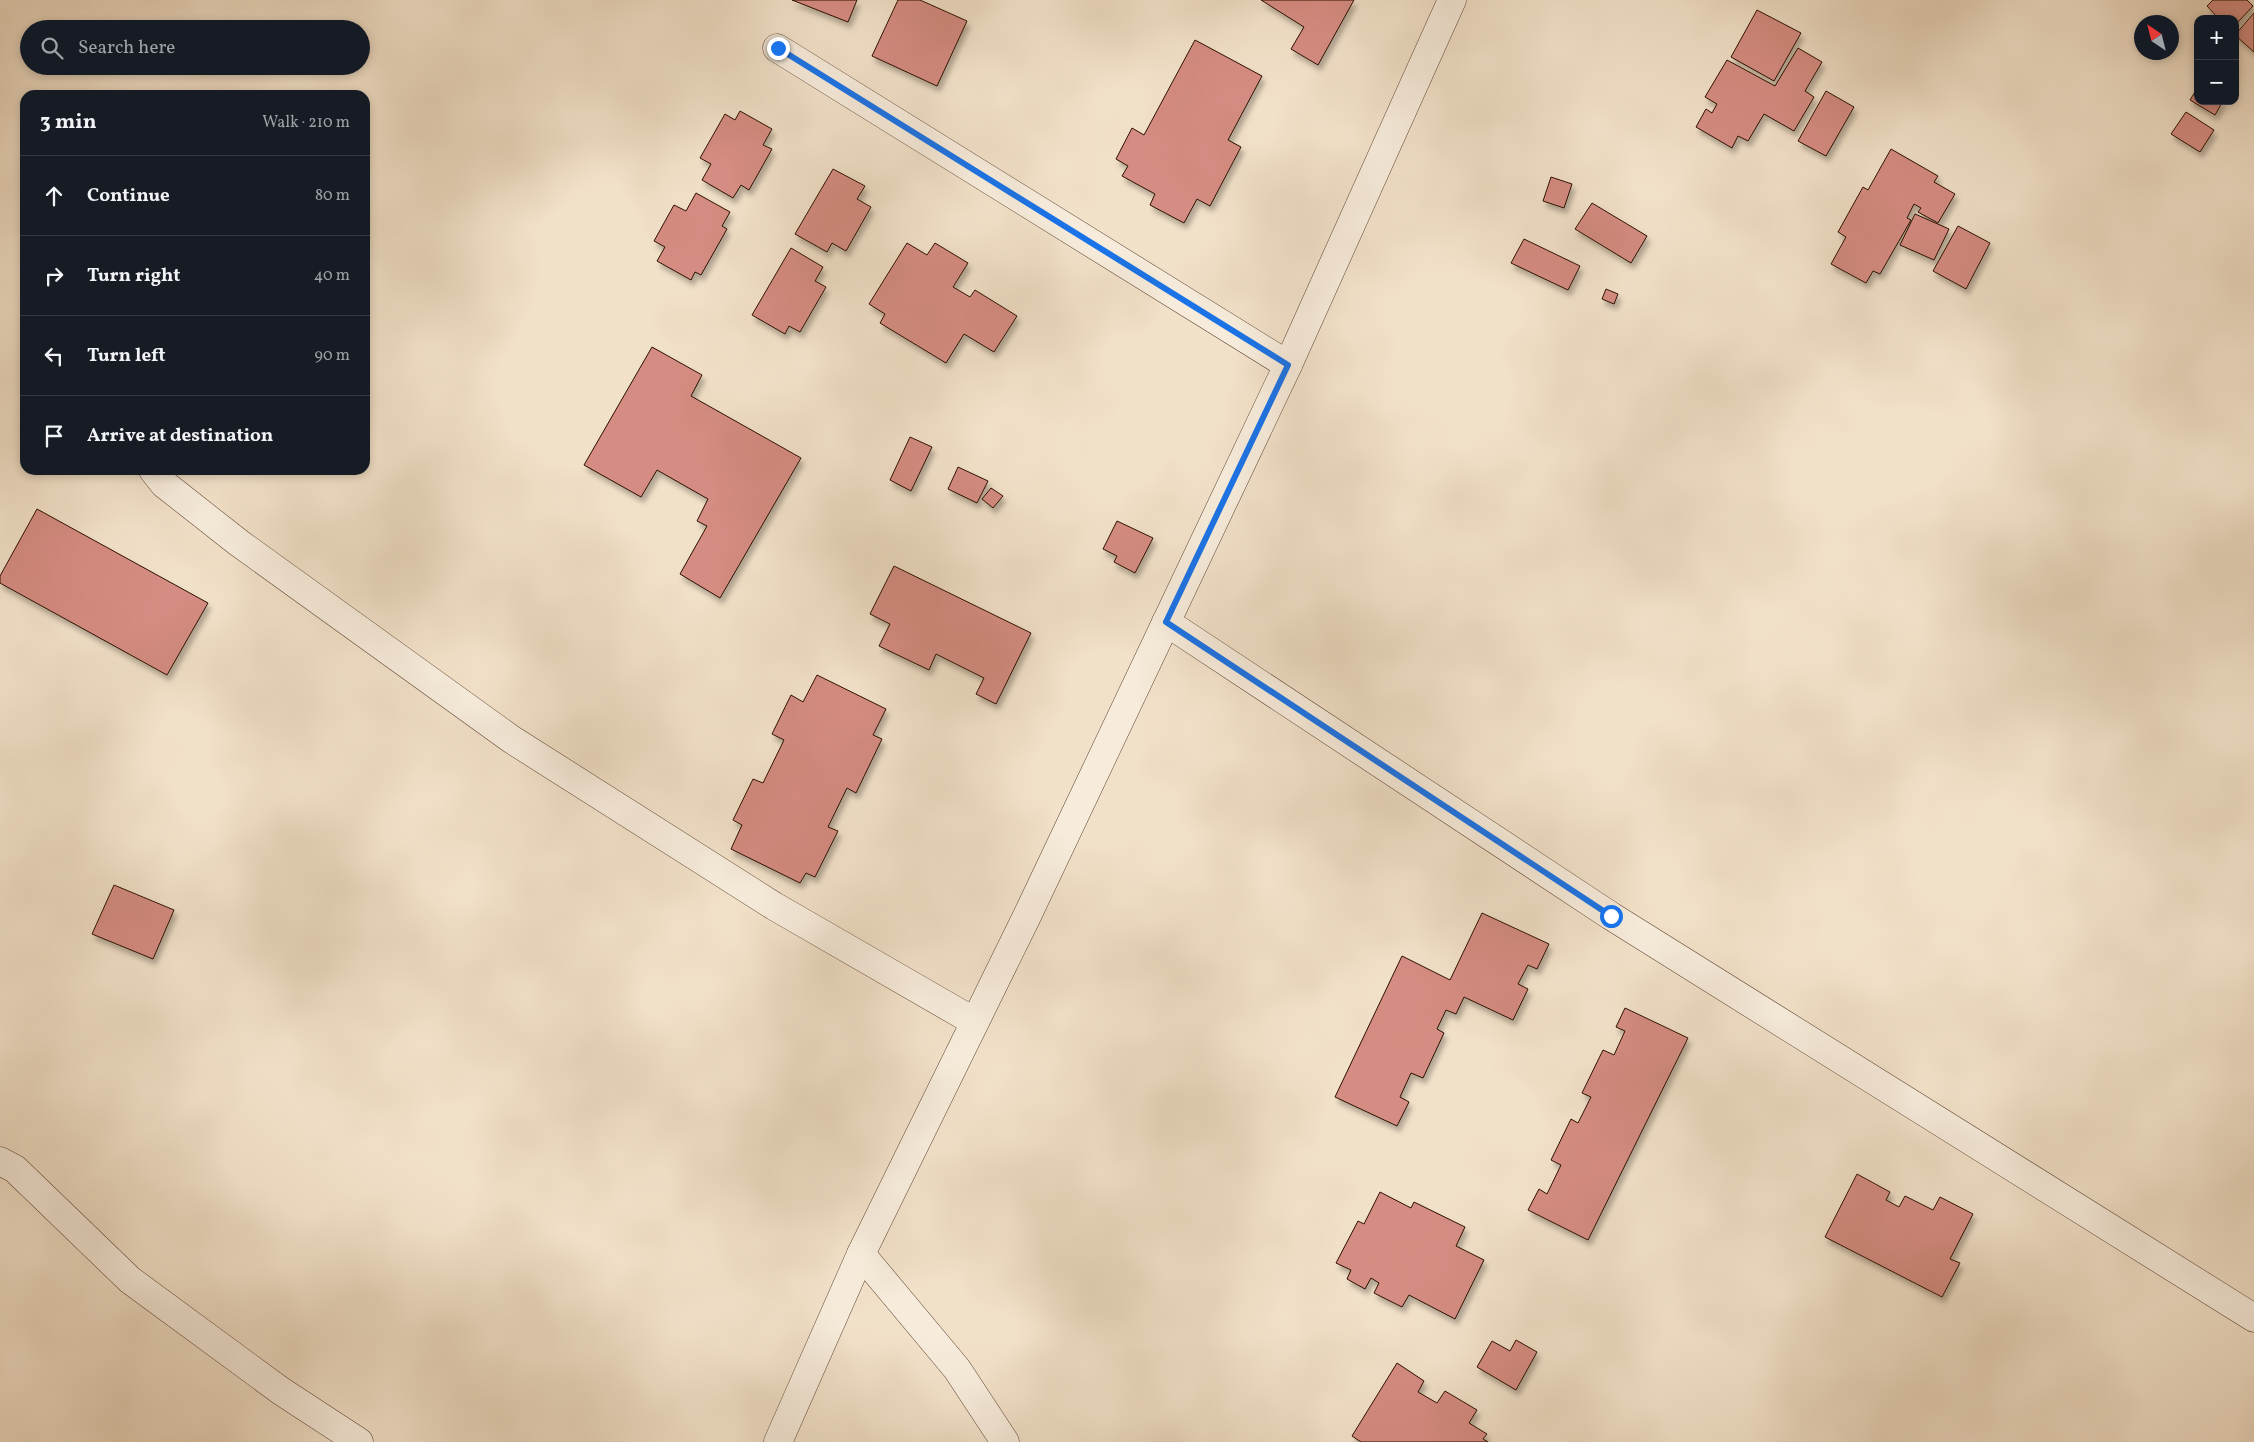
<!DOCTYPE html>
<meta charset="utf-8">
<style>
body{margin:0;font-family:Vollkorn,serif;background:#20242c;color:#f1f3f6}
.controls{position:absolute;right:15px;top:15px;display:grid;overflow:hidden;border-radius:10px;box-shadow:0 2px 8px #0003}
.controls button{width:45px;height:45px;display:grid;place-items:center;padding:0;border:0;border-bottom:1px solid #363941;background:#171b24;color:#f1f3f6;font:25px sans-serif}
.compass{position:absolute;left:2134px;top:15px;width:45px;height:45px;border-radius:50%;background:#171b24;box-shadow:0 2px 8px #0003;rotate:325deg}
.stop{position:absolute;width:15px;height:15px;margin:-11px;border:4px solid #1a73e8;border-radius:50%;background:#fff}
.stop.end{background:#1a73e8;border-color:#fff;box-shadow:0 1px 5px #0008}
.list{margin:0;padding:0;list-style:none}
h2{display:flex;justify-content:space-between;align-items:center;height:65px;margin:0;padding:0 20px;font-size:21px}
h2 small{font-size:16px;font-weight:400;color:#9ea1a6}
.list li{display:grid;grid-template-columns:32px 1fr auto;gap:15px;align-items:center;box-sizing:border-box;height:80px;padding:0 20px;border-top:1px solid #363941}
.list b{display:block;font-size:19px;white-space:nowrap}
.list em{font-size:16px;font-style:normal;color:#9ea1a6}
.icon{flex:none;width:28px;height:28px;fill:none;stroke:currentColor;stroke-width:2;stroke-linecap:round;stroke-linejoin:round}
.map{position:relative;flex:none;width:2254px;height:1442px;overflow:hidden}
.search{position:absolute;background:#171b24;box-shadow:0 2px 8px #0003;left:20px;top:20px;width:350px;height:55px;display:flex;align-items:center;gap:12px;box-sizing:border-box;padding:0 18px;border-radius:28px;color:#9ea1a6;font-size:19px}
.panel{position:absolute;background:#171b24;box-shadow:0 2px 8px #0003;left:20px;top:90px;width:350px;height:385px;border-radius:15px}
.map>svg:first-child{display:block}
</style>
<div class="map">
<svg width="2254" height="1442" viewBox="0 0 2254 1442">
<defs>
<filter id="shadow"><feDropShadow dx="3" dy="5.5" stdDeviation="2.5" flood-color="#0004"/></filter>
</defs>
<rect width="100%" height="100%" fill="#f2e1c9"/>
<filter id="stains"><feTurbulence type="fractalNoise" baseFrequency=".004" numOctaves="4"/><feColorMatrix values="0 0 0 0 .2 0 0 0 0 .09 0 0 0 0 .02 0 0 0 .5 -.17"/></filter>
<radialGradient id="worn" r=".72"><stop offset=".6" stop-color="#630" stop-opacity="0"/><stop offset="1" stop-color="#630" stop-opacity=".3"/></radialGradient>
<!-- building -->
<g fill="#d58c82" stroke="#2c1000" filter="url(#shadow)">
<polygon points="792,0 857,0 848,22"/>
<polygon points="898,0 920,0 967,21 937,86 872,56"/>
<polygon points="1261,0 1354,0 1318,65 1291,49 1304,27"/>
<polygon points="2213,0 2247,0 2253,6 2235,25 2235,19 2219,19 2207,6"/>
<polygon points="1757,10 1801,33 1774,81 1731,57"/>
<polygon points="2254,13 2254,52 2235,35"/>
<polygon points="1195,40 1262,76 1228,140 1241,147 1210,206 1197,199 1184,223 1150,205 1155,194 1122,176 1128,166 1116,159 1132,128 1144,135"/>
<polygon points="1798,48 1822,62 1805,91 1814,97 1794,131 1764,114 1748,141 1738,136 1732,148 1696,127 1706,109 1712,113 1717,104 1705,97 1727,60 1775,86"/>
<polygon points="2198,87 2198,101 2223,101 2215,115 2190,100"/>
<polygon points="1826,91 1854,107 1826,156 1798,141"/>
<polygon points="740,111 772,129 763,145 772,149 749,190 741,185 733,198 702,180 711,164 700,158 725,114 735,120"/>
<polygon points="2186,112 2214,130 2200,152 2171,134"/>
<polygon points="1891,149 1938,176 1934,182 1955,194 1938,223 1918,212 1921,208 1914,204 1907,218 1911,220 1880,274 1873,271 1866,283 1831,264 1846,237 1838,232 1863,187 1868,190"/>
<polygon points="833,169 865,186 857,199 871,207 846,251 832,243 827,252 795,234"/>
<polygon points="1551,177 1572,184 1564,208 1543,201"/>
<polygon points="696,193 730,212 722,226 727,229 701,275 695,272 691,280 657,261 665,247 654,241 674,205 686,211"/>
<polygon points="1592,203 1647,236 1631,263 1575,229"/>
<polygon points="1915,214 1949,229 1934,260 1900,245"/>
<polygon points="1958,226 1990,243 1966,289 1933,271"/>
<polygon points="1524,239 1580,266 1568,290 1511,263"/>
<polygon points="907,243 927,255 935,243 968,263 953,287 970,297 975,290 1017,316 994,352 964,334 946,363 880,323 885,314 869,304"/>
<polygon points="791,248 823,267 815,281 826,287 800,332 789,326 785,334 752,315"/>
<polygon points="1606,289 1618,294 1614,304 1602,299"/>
<polygon points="652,347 702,375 691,396 801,458 720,598 680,574 707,526 697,521 708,499 657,470 641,497 584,465"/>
<polygon points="910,437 932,447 911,491 890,480"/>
<polygon points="958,467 988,481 977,503 948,489"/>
<polygon points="991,488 1003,496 993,508 982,499"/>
<polygon points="37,509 208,603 167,675 0,583 0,576"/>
<polygon points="1117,521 1153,538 1135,573 1114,562 1117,556 1103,549"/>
<polygon points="894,566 1031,633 996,704 976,694 984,678 936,654 929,670 879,646 890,624 870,614"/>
<polygon points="817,675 886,709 873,735 882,739 856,793 847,788 828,827 838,831 815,877 806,873 800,883 731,849 742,825 733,820 753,779 763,783 784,740 772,734 791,695 803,702"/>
<polygon points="114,885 174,910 153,959 92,934"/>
<polygon points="1482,913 1549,944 1537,969 1528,965 1518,984 1528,989 1513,1020 1464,997 1456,1014 1446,1010 1437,1029 1444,1033 1423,1078 1411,1073 1400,1097 1409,1102 1397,1126 1335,1097 1402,956 1450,980"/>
<polygon points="1625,1008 1688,1038 1588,1240 1528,1210 1539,1189 1547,1194 1561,1165 1551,1160 1571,1119 1578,1123 1591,1097 1582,1093 1603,1050 1614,1055 1625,1031 1616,1027"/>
<polygon points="1857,1174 1890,1192 1886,1200 1899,1207 1905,1196 1933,1210 1940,1197 1973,1214 1950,1259 1960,1263 1942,1297 1825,1237"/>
<polygon points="1380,1192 1411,1208 1414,1202 1465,1227 1456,1246 1484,1260 1455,1319 1409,1295 1402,1307 1374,1293 1379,1283 1371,1278 1365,1289 1347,1279 1351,1270 1336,1263 1358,1221 1364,1224"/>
<polygon points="1516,1340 1537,1352 1516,1390 1477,1367 1492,1341 1510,1351"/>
<polygon points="1397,1363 1424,1381 1418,1392 1437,1403 1445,1391 1477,1410 1469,1423 1487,1434 1483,1439 1488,1442 1361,1442 1352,1436"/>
</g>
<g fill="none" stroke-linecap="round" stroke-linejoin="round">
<defs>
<g id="minor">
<polyline points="777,48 1288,365"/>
<polyline points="153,470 164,484 239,543 511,739 774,906 975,1022"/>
<polyline points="1166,622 1611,916 2254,1318"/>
<polyline points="0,1161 15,1169 130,1280 281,1391 359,1442"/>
<polyline points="861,1254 957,1369 1005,1442"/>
<polyline points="778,1442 861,1254 1027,916 1288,365 1452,0"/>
</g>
</defs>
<!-- minor casing -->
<use href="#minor" stroke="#5e4432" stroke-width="29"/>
<!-- minor -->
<use href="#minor" stroke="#f7ecdc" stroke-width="28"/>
</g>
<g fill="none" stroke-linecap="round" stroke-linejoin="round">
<!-- route -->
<polyline stroke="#1a73e8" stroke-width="6" points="778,48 1288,365 1166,622 1611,916"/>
</g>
<rect width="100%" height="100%" filter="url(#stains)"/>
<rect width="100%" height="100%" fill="url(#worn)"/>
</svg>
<div class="controls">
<button>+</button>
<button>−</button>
</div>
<svg class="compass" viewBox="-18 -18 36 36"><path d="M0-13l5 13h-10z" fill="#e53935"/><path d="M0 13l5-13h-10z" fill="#9ea1a6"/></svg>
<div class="stop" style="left:1611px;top:916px"></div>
<div class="stop end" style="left:778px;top:48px"></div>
<div class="search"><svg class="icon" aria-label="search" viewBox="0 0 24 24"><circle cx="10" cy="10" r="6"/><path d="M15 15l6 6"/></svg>Search here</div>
<section class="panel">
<h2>3 min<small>Walk · 210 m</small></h2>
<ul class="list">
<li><svg class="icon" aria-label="ahead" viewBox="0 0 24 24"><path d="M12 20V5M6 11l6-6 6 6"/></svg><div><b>Continue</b></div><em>80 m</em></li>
<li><svg class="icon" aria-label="right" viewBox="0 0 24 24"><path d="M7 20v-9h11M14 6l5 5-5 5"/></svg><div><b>Turn right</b></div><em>40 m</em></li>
<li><svg class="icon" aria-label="left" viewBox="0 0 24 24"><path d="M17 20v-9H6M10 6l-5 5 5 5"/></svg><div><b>Turn left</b></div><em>90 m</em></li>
<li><svg class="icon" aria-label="arrive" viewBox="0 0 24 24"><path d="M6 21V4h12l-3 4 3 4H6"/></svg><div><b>Arrive at destination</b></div></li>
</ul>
</section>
</div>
